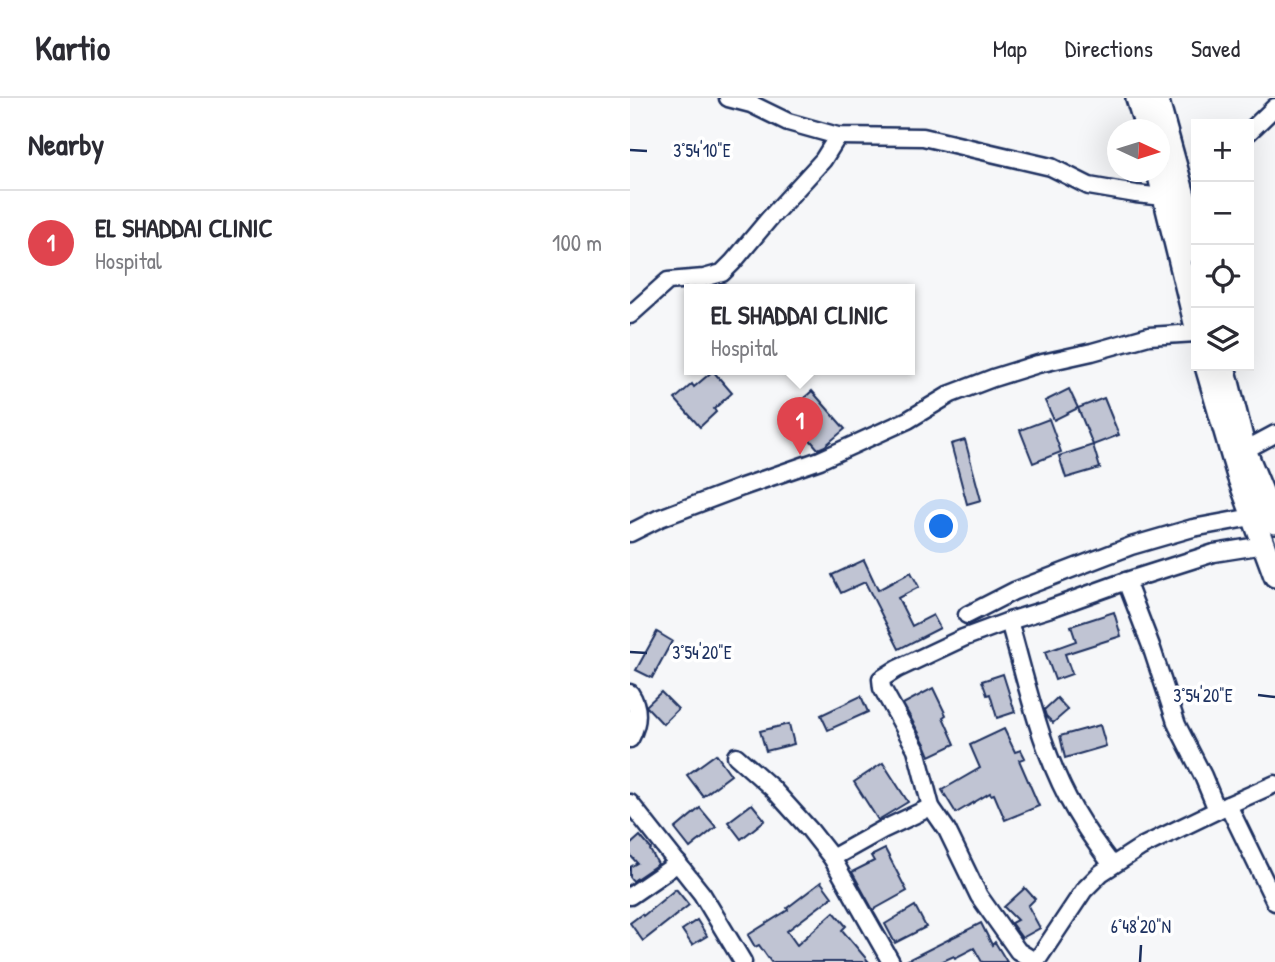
<!DOCTYPE html>
<meta charset="utf-8">
<style>
body{margin:0;font-family:"Patrick Hand",sans-serif;background:#f2f2f3;color:#2b2b33}
.controls{position:absolute;right:21px;top:21px;display:grid;overflow:hidden;border-radius:0px;box-shadow:0 7px 28px #0002}
.controls button{width:63px;height:63px;display:grid;place-items:center;padding:0;border:0;border-bottom:2px solid #e1e1e2;background:#fff;color:#2b2b33;font:35px sans-serif}
.compass{position:absolute;left:477px;top:21px;width:63px;height:63px;border-radius:50%;background:#fff;box-shadow:0 7px 28px #0002;rotate:94deg}
.you{position:absolute;left:312px;top:429px;width:24px;height:24px;margin:-18px;border:5px solid #fff;border-radius:50%;background:#1a73e8;box-shadow:0 0 0 10px #1a73e833}
.badge{display:grid;place-items:center;width:46px;height:46px;border-radius:50%;background:#1f6fb2;color:#fff;font-size:23px;font-weight:700}
.pin{position:absolute;translate:-50% -58px;filter:drop-shadow(0 2px 4px #0008)}
.pin::after{content:'';position:absolute;top:37px;width:24px;height:21px;background:inherit;clip-path:polygon(0 0,100% 0,50% 100%)}
.popup{position:absolute;left:54px;top:186px;width:231px;height:91px;box-sizing:border-box;display:grid;place-content:center;border-radius:0px;background:#fff;filter:drop-shadow(0 2px 5px #0005);font-size:23px;white-space:nowrap;color:#7c7c81}
.popup b{font-size:26px;color:#2b2b33}
.popup::after{content:'';position:absolute;left:50%;top:100%;margin-left:-14px;border:14px solid transparent;border-top-color:#fff}
.list{margin:0;padding:0;list-style:none}
h2{display:flex;justify-content:space-between;align-items:center;height:91px;margin:0;padding:0 28px;font-size:30px}
h2 small{font-size:23px;font-weight:400;color:#7c7c81}
.list li{display:grid;grid-template-columns:46px 1fr auto;gap:21px;align-items:center;box-sizing:border-box;height:105px;padding:0 28px;border-top:2px solid #e1e1e2}
.list b{display:block;font-size:26px;white-space:nowrap}
.list p{margin:0;font-size:23px;white-space:nowrap;color:#7c7c81}
.list em{font-size:23px;font-style:normal;color:#7c7c81}
.icon{flex:none;width:38px;height:38px;fill:none;stroke:currentColor;stroke-width:2;stroke-linecap:round;stroke-linejoin:round}
.map{position:relative;flex:none;width:645px;height:864px;overflow:hidden}
header{display:flex;align-items:center;gap:42px;box-sizing:border-box;height:98px;padding:0 35px;background:#fff;border-bottom:2px solid #e1e1e2}
header strong{font-size:33px}
nav{display:flex;gap:38px;margin-inline-start:auto;font-size:24px}
main{display:flex}
aside{flex:1;background:#fff}
.map>svg:first-child{display:block}
</style>
<header>
<strong>Kartio</strong>
<nav><a>Map</a><a>Directions</a><a>Saved</a></nav>
</header>
<main>
<aside>
<h2>Nearby<small></small></h2>
<ul class="list">
<li><span class="badge" style="background:#e0444e">1</span><div><b>EL SHADDAI CLINIC</b><p>Hospital</p></div><em>100 m</em></li>
</ul>
</aside>
<div class="map">
<svg width="645" height="864" viewBox="0 0 645 864">
<rect width="100%" height="100%" fill="#f6f7f9"/>
<filter id="ink" filterUnits="userSpaceOnUse"><feTurbulence type="fractalNoise" baseFrequency=".0143" numOctaves="2"/><feDisplacementMap in="SourceGraphic" scale="14" xChannelSelector="R" yChannelSelector="G"/><feConvolveMatrix kernelMatrix="1 2 1 2 8 2 1 2 1" color-interpolation-filters="sRGB"/></filter>
<g filter="url(#ink)">
<!-- building -->
<g fill="#c0c4d3" stroke="#1b2f5e" stroke-width="2">
<polygon points="83,273 102,295 84,311 86,314 70,329 45,301 62,286 64,289"/>
<polygon points="439,291 448,310 424,322 415,303"/>
<polygon points="182,293 215,331 195,348 188,351 157,315"/>
<polygon points="474,300 489,337 463,347 448,310"/>
<polygon points="419,321 431,354 403,365 390,332"/>
<polygon points="335,342 351,402 337,406 321,346"/>
<polygon points="463,347 470,370 436,380 429,358"/>
<polygon points="234,462 248,492 281,474 289,489 268,500 282,528 303,517 310,530 269,551 235,484 211,495 202,477"/>
<polygon points="484,514 491,538 435,556 442,576 425,582 415,554 446,543 441,528"/>
<polygon points="27,534 42,543 22,580 6,572"/>
<polygon points="373,576 385,614 367,620 360,596 357,597 352,583"/>
<polygon points="303,590 316,617 313,619 325,646 300,658 295,646 273,606"/>
<polygon points="31,594 48,611 33,626 16,608"/>
<polygon points="231,598 238,614 198,632 191,617"/>
<polygon points="427,600 438,612 423,625 416,618 414,612"/>
<polygon points="159,626 164,646 136,653 130,633"/>
<polygon points="470,627 476,648 435,660 430,638"/>
<polygon points="374,631 385,654 391,652 395,660 389,662 409,708 375,722 364,696 361,697 360,695 326,715 312,692 350,670 340,647"/>
<polygon points="86,656 101,677 73,698 57,677"/>
<polygon points="253,665 278,704 248,722 224,684"/>
<polygon points="122,706 135,722 111,741 98,724"/>
<polygon points="70,710 86,729 60,750 45,731"/>
<polygon points="10,738 21,751 20,752 28,766 3,783 0,779 0,769 7,765 0,757 0,747"/>
<polygon points="255,751 277,793 243,812 222,774 244,763 241,758"/>
<polygon points="191,784 202,799 157,833 167,847 204,814 216,828 212,832 239,864 141,864 129,847 125,849 118,837 158,812 157,810"/>
<polygon points="395,790 405,801 398,808 410,830 392,840 381,825 387,822 374,809"/>
<polygon points="46,791 59,807 13,843 0,825 12,816 13,818"/>
<polygon points="285,808 296,829 265,845 255,826"/>
<polygon points="67,822 77,838 62,847 52,832"/>
<polygon points="351,825 362,847 365,844 377,864 352,864 344,850 325,860 324,858 311,864 274,864"/>
</g>
<g fill="none" stroke-linecap="round" stroke-linejoin="round">
<defs>
<g id="minor">
<polyline points="98,0 121,6 158,24 208,38 293,39 421,69 459,88 506,96 534,99"/>
<polyline points="619,34 645,9"/>
<polyline points="0,217 38,183 74,180 92,175 103,164 139,121 193,62 208,38"/>
<polyline points="615,352 645,336"/>
<polyline points="0,435 30,420 112,389 190,362 278,322 321,296 363,280 408,266 462,254 519,238 566,235"/>
<polyline points="496,483 521,548 547,627 573,678 587,712"/>
<polyline points="337,517 384,493 501,448 563,430 622,419"/>
<path d="M379 523C397 586 411 655 445 713 456 732 469 750 482 767"/>
<path d="M0 595C10 610 8 626 0 641"/>
<polyline points="106,658 142,690 180,732 202,760 261,864"/>
<polyline points="0,705 72,796 113,864"/>
<polyline points="598,707 645,804"/>
<polyline points="202,760 252,732 301,709"/>
<polyline points="0,798 48,765"/>
<polyline points="406,864 388,853 349,798 317,732 301,709 286,651 252,590 251,581 267,571 333,540 379,523 421,510 496,483 584,455 634,447"/>
<polyline points="406,864 454,792 471,775 511,749 598,707 645,686"/>
</g>
<g id="major">
<polyline points="507,0 517,32"/>
<polyline points="527,0 555,101 566,154"/>
<polyline points="528,74 566,229"/>
<polyline points="576,268 608,378 645,478"/>
<polyline points="594,268 615,352 645,425"/>
</g>
</defs>
<!-- minor casing -->
<use href="#minor" stroke="#1b2f5e" stroke-width="21"/>
<!-- major casing -->
<use href="#major" stroke="#1b2f5e" stroke-width="26"/>
<!-- minor -->
<use href="#minor" stroke="#fff" stroke-width="16"/>
<!-- major -->
<use href="#major" stroke="#fff" stroke-width="21"/>
</g>
</g>
<!-- ticks -->
<path fill="none" stroke="#1b2f5e" stroke-width="2.5" d="M0 52 17 53M0 554 17 555M628 597 645 599M510 864 511 847"/>
<g font-size="18" text-anchor="middle" fill="#1b2f5e" stroke="#fff" stroke-width="7" stroke-linejoin="round" paint-order="stroke">
<text x="72" y="59">3°54'10"E</text>
<text x="72" y="561">3°54'20"E</text>
<text x="573" y="604">3°54'20"E</text>
<text x="511" y="835">6°48'20"N</text>
</g>
</svg>
<div class="controls">
<button>+</button>
<button>−</button>
<button><svg class="icon" aria-label="locate" viewBox="0 0 24 24"><circle cx="12" cy="12" r="6"/><path d="M12 2v4M12 18v4M2 12h4M18 12h4"/></svg></button>
<button><svg class="icon" aria-label="layers" viewBox="0 0 24 24"><path d="M12 4l9 5-9 5-9-5zM3 14l9 5 9-5"/></svg></button>
</div>
<svg class="compass" viewBox="-18 -18 36 36"><path d="M0-13l5 13h-10z" fill="#e53935"/><path d="M0 13l5-13h-10z" fill="#7c7c81"/></svg>
<div class="you"></div>
<div class="pin badge" style="left:170px;top:357px;background:#e0444e">1</div>
<div class="popup"><b>EL SHADDAI CLINIC</b>Hospital</div>
</div>
</main>
